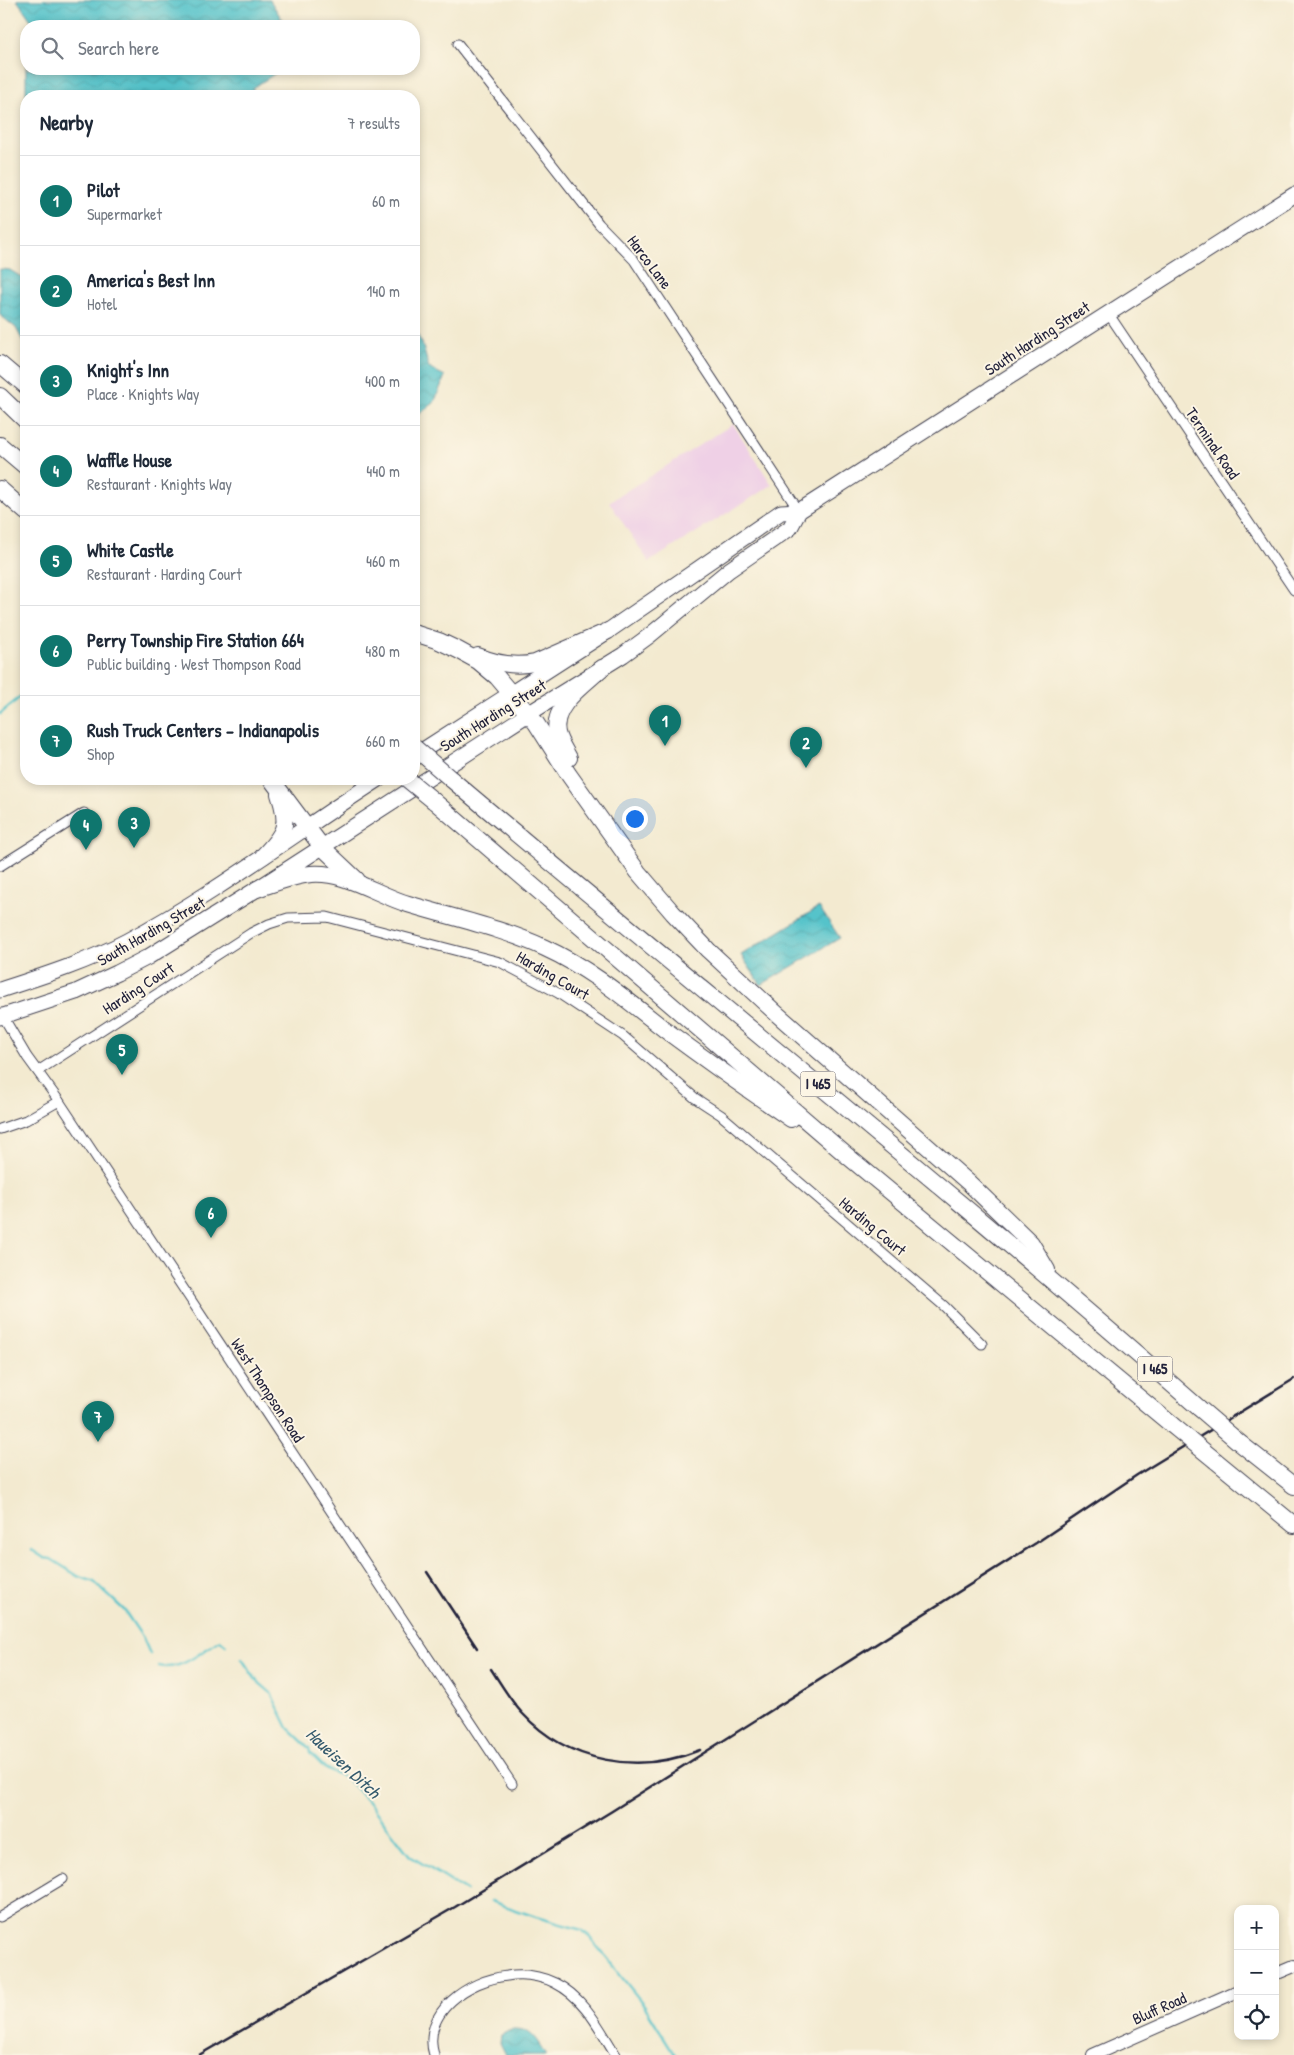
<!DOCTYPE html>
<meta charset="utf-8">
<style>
body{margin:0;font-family:"Patrick Hand",sans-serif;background:#f6f6f7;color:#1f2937}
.controls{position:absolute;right:15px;bottom:15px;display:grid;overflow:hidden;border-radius:10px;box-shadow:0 2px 8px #0003}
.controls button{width:45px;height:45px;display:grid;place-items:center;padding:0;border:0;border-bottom:1px solid #e0e1e3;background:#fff;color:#1f2937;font:25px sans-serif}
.you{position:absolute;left:634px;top:818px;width:18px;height:18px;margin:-12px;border:4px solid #fff;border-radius:50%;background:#1a73e8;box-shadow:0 0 0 8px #1a73e833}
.badge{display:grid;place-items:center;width:32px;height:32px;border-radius:50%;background:#0f766e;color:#fff;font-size:16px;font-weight:700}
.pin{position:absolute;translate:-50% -41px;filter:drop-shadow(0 1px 2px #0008)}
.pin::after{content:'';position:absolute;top:26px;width:18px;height:15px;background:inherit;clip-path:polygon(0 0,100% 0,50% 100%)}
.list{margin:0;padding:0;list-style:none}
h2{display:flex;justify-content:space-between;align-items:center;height:65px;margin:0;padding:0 20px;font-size:21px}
h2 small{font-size:16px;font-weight:400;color:#747a83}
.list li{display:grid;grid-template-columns:32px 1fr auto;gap:15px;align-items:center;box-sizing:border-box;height:90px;padding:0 20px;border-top:1px solid #e0e1e3}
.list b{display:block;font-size:19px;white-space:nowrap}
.list p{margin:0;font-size:16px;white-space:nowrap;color:#747a83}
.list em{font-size:16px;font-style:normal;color:#747a83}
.icon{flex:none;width:28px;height:28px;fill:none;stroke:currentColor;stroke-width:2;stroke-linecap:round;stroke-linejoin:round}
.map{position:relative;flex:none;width:1294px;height:2055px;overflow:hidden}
.search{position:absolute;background:#fff;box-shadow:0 2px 8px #0003;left:20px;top:20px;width:400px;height:55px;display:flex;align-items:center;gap:12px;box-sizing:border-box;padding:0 18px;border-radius:20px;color:#747a83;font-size:19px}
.panel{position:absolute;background:#fff;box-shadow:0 2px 8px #0003;left:20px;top:90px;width:400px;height:695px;border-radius:20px}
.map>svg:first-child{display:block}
</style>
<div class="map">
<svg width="1294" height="2055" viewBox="0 0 1294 2055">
<defs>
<pattern id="water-waves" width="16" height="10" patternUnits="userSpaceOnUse" patternTransform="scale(1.25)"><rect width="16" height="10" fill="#55c3ca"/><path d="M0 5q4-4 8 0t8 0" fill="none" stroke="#4aa7ae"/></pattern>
</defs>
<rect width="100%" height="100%" fill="#fcf5e5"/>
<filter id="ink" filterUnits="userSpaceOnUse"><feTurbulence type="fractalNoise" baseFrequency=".02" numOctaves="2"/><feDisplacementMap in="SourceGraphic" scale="10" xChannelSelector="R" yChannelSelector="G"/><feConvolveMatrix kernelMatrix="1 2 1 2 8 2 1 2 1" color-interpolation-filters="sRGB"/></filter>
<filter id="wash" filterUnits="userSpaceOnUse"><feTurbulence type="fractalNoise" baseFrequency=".0096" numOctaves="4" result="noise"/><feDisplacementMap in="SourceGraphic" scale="20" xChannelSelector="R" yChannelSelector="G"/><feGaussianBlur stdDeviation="1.12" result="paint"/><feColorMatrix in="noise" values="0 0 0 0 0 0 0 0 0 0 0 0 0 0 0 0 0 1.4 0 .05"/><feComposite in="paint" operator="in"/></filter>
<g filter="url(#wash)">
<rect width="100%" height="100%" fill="#f3ead0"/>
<!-- built -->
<polygon fill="#efd0e6" points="733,424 772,485 649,562 609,502"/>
<!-- water -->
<g fill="url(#water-waves)" stroke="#3c7282">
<polygon points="17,0 270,0 286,26 35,26"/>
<polygon points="26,61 26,69 298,69 276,73 253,88 252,96 26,96 26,99"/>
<polygon points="0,269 10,270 26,280 26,347 16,328 0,315"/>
<polygon points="414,329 422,343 429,368 445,376 434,403 414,418"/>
<polygon points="819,907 840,938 761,985 741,955"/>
<path d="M513 2029C532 2028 537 2041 546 2055H506L500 2043 501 2035Z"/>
</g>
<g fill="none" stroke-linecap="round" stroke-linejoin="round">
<!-- stream -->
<g stroke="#55c3ca" stroke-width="2.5">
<polyline points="0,714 26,692"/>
<polyline points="32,1550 44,1558 51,1559 78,1576 94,1582 124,1610 143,1638 150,1654"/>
<polyline points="242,1659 256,1680 271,1693 288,1728 309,1748 310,1753 325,1768 347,1779 370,1804 410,1856 466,1891"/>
<path d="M159 1666C180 1672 203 1651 220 1640L226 1645"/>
<polyline points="491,1901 536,1917 582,1930 588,1935 644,2005 675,2055"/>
</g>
</g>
</g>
<g filter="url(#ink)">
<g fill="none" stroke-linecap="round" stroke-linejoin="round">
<defs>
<g id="street">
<polyline points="458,44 599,224 634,260 799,511"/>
<polyline points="1108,313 1294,590"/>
<polyline points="0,866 84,813"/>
<polyline points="1,1013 27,1057 59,1101 512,1784"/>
<polyline points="38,1071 251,933 269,924 288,918 327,917 500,962 558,993 623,1036 695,1098 721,1115 944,1306 982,1344"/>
<polyline points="0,1129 26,1120 59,1101"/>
<polyline points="0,1917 63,1879"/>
<path d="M434 2055C421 2012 469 1980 507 1976 524 1973 540 1976 555 1983 585 1998 599 2028 616 2055"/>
</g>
<g id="secondary">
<polyline points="1275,1974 1294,1966"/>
<polyline points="1093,2055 1238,1991"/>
</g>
<g id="primary">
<polyline points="414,756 608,631 781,512 799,511"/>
<path d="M0 990C43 976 87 962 127 941 215 894 295 833 379 779"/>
<polyline points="0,1017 76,992 117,973 148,957 257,889 528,714 623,655 649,636 729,570 790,528 799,511 1294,195"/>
</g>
<g id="highway">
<polyline points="0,364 26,386"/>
<polyline points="0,396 26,421"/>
<polyline points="0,445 26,467"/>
<polyline points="0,489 26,512"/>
<polyline points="414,633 439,641 458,650 478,661 497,677 536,723 569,775 638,872 673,913 708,950 777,1014 969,1183 1031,1243 1047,1270"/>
<path d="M478 656C497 664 515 667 535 663L608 631"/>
<path d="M569 758C565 750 559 742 557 733 551 706 585 684 602 668"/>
<polyline points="271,779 322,847 357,880"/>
<path d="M451 779C700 989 954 1193 1199 1408"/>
<polyline points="434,801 845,1154 1172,1425"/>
<path d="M263 856C285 833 290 825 279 794"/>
<path d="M257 889C275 883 292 876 311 874 345 871 377 895 408 904 454 918 502 928 545 948 589 968 627 1000 664 1029 706 1060 748 1090 791 1119"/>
<polyline points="1241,1444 1294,1486"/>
<polyline points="1216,1461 1294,1525"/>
</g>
</defs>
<!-- street casing -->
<use href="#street" stroke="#414051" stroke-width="11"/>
<!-- secondary casing -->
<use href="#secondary" stroke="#414051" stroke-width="14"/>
<!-- primary casing -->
<use href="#primary" stroke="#414051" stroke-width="17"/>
<!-- highway casing -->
<use href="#highway" stroke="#414051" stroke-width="18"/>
<!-- street -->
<use href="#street" stroke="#fff" stroke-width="9"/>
<!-- secondary -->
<use href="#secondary" stroke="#fff" stroke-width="12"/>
<!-- primary -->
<use href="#primary" stroke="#fff" stroke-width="15"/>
<!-- highway -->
<use href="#highway" stroke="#fff" stroke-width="16"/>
<!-- rail -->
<g stroke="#22223b" stroke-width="2.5">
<polyline points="427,1572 477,1648"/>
<path d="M491 1669C501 1684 510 1700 522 1713 568 1763 638 1775 700 1750"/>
<polyline points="199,2055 455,1907 612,1811 1036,1543 1137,1475 1294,1379"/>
</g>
<defs>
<g id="highway-bridge">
<polyline points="414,747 451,779"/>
<polyline points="407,779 434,801"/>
<polyline points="1199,1408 1241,1444"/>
<polyline points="1172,1425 1216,1461"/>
</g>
</defs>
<!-- highway-bridge casing -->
<use href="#highway-bridge" stroke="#414051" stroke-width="18" stroke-linecap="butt"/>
<!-- highway-bridge -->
<use href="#highway-bridge" stroke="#fff" stroke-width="16"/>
</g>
</g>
<g text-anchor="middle" stroke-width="4" stroke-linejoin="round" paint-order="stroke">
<!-- shield labels -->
<g fill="#fcf5e5" stroke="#63616e" stroke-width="1">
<rect x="800.5" y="1071.5" width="35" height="25" rx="4"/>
<rect x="1137.5" y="1356.5" width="35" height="25" rx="4"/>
</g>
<g font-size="15" font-weight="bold" fill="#22223b">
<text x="818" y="1089">I 465</text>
<text x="1155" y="1374">I 465</text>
</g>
<!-- street labels -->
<g font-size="16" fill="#22223b" stroke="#fcf5e5">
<text transform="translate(650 262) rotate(53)" y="6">Harco Lane</text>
<text transform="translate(1037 338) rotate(-33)" y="6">South Harding Street</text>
<text transform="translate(1213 443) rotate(56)" y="6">Terminal Road</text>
<text transform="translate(493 715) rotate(-32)" y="6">South Harding Street</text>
<text transform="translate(151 931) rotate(-30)" y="6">South Harding Street</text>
<text transform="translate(553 975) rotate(30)" y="6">Harding Court</text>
<text transform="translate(138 988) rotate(-33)" y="6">Harding Court</text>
<text transform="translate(873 1226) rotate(40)" y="6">Harding Court</text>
<text transform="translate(268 1390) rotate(57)" y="6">West Thompson Road</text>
<text transform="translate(1159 2008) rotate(-24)" y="6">Bluff Road</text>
</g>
<!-- water labels -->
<g font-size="18" font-style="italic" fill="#345a6d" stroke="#fcf5e5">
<text transform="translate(343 1763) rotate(43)" y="6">Haueisen Ditch</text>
</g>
</g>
</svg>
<div class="controls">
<button>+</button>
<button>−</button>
<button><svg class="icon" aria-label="locate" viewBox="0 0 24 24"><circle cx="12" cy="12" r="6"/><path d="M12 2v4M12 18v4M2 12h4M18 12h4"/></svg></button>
</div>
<div class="you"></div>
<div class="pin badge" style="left:665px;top:746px">1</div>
<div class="pin badge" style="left:806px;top:768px">2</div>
<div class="pin badge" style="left:134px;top:848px">3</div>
<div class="pin badge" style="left:86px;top:850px">4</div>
<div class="pin badge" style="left:122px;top:1075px">5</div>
<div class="pin badge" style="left:211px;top:1238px">6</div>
<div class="pin badge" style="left:98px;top:1442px">7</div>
<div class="search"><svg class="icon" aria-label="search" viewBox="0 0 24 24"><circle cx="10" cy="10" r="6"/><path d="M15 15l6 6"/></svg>Search here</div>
<section class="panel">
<h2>Nearby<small>7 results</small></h2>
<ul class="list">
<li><span class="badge">1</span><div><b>Pilot</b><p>Supermarket</p></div><em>60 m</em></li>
<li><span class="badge">2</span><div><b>America's Best Inn</b><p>Hotel</p></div><em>140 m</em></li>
<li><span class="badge">3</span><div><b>Knight's Inn</b><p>Place · Knights Way</p></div><em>400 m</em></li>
<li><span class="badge">4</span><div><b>Waffle House</b><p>Restaurant · Knights Way</p></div><em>440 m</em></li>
<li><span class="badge">5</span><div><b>White Castle</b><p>Restaurant · Harding Court</p></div><em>460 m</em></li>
<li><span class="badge">6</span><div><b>Perry Township Fire Station 664</b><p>Public building · West Thompson Road</p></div><em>480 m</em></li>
<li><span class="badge">7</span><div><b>Rush Truck Centers – Indianapolis</b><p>Shop</p></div><em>660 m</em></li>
</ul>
</section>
</div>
